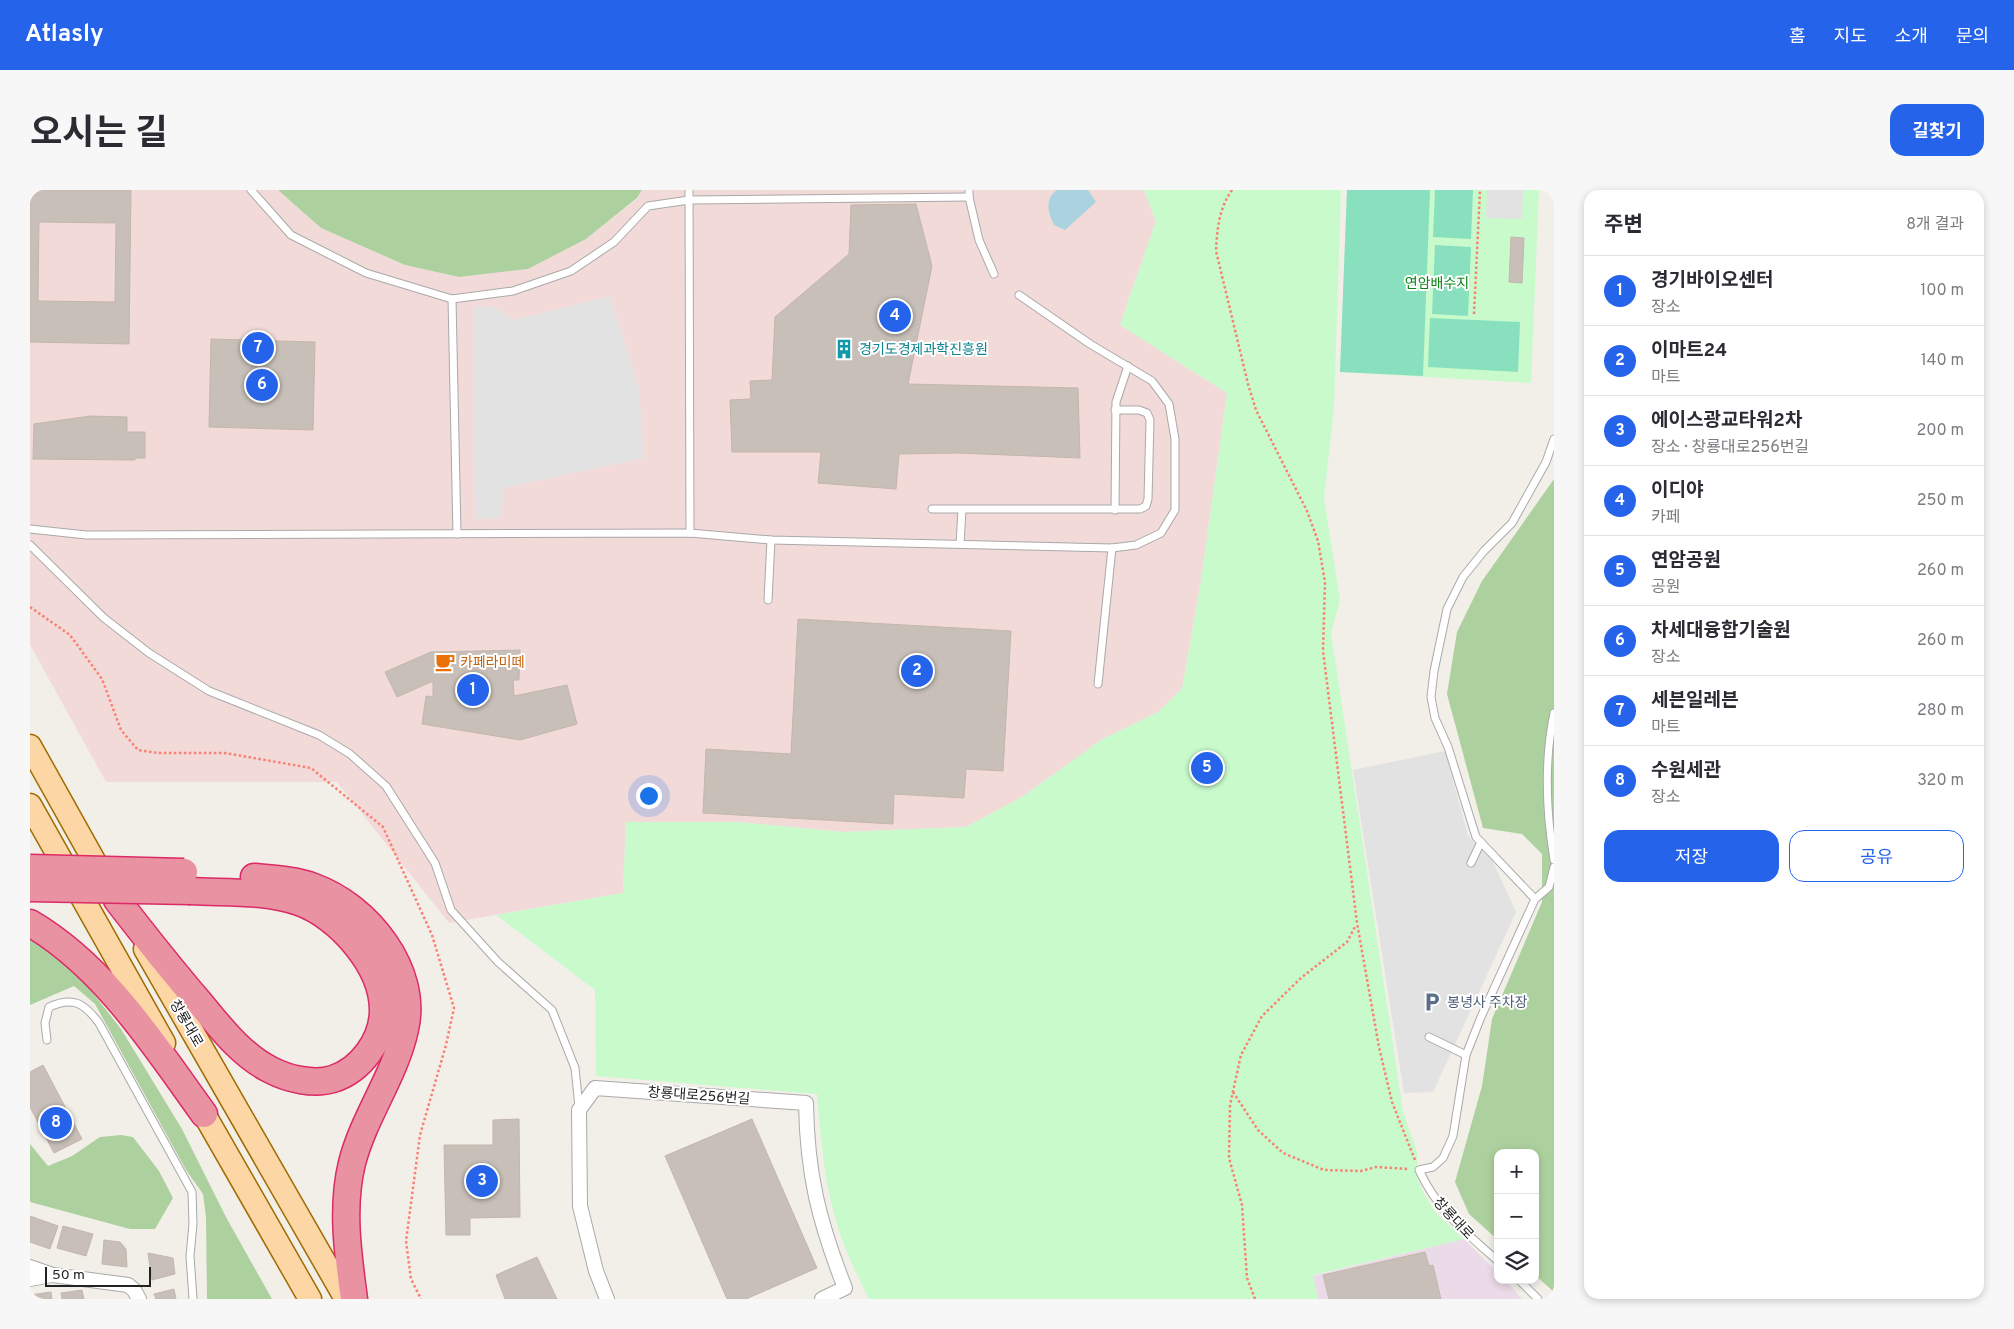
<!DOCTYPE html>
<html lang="ko">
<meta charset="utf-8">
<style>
body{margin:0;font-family:Overpass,"Noto Sans KR",sans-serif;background:#f7f7f7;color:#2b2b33}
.controls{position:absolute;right:15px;bottom:15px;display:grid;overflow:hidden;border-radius:10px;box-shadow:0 2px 8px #0003}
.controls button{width:45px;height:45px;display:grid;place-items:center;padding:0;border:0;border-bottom:1px solid #e1e1e2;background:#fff;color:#2b2b33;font:25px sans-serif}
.scale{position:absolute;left:15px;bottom:12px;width:106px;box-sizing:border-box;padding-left:5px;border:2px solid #222;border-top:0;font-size:14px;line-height:18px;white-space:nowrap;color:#222;-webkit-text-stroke:4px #fff;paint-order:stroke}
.you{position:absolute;left:618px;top:605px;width:18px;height:18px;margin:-12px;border:4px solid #fff;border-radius:50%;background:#1a73e8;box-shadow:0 0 0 8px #1a73e833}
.badge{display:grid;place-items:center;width:32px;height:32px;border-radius:50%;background:#2563eb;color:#fff;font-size:16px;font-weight:700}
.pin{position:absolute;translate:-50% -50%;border:2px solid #fff;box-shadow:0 1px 5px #0006}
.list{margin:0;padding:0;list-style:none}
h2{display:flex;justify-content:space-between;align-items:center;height:65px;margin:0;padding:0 20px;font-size:21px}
h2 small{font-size:16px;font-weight:400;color:#7c7c81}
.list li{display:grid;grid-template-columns:32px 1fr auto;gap:15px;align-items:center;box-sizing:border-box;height:70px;padding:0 20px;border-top:1px solid #e1e1e2}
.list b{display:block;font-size:19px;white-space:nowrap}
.list p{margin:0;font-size:16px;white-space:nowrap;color:#7c7c81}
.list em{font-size:16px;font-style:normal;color:#7c7c81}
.actions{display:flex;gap:10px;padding:15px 20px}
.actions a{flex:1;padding:11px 0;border:1px solid #2563eb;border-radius:15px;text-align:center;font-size:18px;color:#2563eb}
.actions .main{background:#2563eb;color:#fff}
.icon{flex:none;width:28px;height:28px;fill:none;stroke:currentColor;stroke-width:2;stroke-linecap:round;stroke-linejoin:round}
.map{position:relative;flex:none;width:1524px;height:1109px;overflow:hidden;border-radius:15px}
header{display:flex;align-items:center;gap:30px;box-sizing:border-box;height:70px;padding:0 25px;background:#2563eb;color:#fff}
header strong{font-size:24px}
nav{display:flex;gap:28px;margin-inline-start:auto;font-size:18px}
.intro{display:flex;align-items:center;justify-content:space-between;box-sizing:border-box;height:120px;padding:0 30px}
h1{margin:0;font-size:35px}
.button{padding:12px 22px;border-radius:15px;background:#2563eb;color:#fff;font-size:18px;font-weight:700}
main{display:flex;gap:30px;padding:0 30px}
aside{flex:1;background:#fff;border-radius:15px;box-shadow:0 2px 8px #0003}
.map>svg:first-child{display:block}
</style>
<header>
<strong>Atlasly</strong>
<nav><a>홈</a><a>지도</a><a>소개</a><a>문의</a></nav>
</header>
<div class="intro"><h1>오시는 길</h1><a class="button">길찾기</a></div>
<main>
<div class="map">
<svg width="1524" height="1109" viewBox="0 0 1524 1109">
<rect width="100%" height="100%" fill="#f2efe9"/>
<!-- commercial -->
<polygon fill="#f2dad9" points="0,0 248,0 291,38 375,75 429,87 498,79 556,49 607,9 612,0 1114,0 1126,31 1090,135 1197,203 1171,391 1152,499 1128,522 1073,549 992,607 936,637 813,642 707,632 596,632 593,703 419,733 307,592 76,592 0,455"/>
<!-- industrial -->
<polygon fill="#ebdbe8" points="1434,1049 1468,1083 1468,1090 1475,1090 1492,1109 1288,1109 1282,1086"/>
<!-- forest -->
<g fill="#add19e">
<polygon points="248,0 612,0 607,8 556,49 498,79 429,87 375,75 291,38"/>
<polygon points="1524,289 1524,1102 1505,1085 1505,963 1468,963 1468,1050 1439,1024 1425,992 1452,896 1462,829 1512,712 1512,664 1492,644 1453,638 1417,504 1427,442 1452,391"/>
<polygon points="0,744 49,785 91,839 152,939 197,1029 242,1109 177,1109 176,1027 173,1004 156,980 65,814 44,796 0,815"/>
<polygon points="91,945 103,947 129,981 143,1008 125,1039 100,1039 0,1012 0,954 18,976 42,966 70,947"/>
</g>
<!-- park -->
<g fill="#c8facc">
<path d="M1114 0H1311L1304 218 1294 308 1310 410 1301 443 1373 921 1387 962V988L1394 1004 1405 1022 1434 1049 1283 1085 1288 1109H839C829 1089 819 1069 812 1049 795 1002 791 953 787 904L566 886 565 800 466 725 593 703 596 632H707L813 642 936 637 992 607 1073 549 1128 522 1152 499 1171 391 1197 203 1090 135 1126 31Z"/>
<polygon points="1317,0 1509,0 1501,193 1310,182"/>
</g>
<!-- pitch -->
<g fill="#88e0be">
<polygon points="1317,0 1400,0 1393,186 1310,182"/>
<polygon points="1405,0 1443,0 1441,49 1403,47"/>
<polygon points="1405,55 1441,57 1438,126 1402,124"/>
<polygon points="1400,128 1490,132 1488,182 1398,177"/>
</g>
<!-- parking -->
<g fill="#e2e2e2">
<polygon points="1457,0 1493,0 1492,29 1456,28"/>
<polygon points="580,106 609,199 614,268 473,298 472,328 445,329 443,116 464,117 484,130"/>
<polygon points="1415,561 1438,646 1463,672 1486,722 1403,902 1374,903 1323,580"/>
</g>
<!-- water -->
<path fill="#aad3df" d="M1027 0H1058L1066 12 1035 40 1024 35C1018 23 1014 9 1027 0Z"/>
<!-- building -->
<g fill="#c7bfb8" stroke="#c4b6ab" fill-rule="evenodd">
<path d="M0 0H101L99 154 0 152ZM9 32 86 33 85 112 8 111Z"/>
<polygon points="886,14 902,76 878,194 1048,198 1050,268 928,263 869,264 866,299 788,293 791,262 702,262 700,210 721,209 720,191 742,190 745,127 819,64 821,15"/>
<polygon points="1481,47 1494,48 1492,93 1479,92"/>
<polygon points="181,149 285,152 283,240 179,237"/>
<polygon points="60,226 97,227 97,242 115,242 115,268 105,268 105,270 3,269 4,234"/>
<polygon points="768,429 981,441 973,581 936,579 934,608 864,604 863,634 673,623 676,559 761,564"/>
<polygon points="490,460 489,490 483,490 484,506 537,495 547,534 490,550 392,534 396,506 403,507 403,491 367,507 355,482 401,462"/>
<polygon points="13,875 52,949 24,963 0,917 0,882"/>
<polygon points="489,929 490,1027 440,1028 440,1045 416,1045 414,955 463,955 463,930"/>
<polygon points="722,929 787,1078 716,1109 697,1109 635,966"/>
<polygon points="0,1026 28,1036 20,1059 0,1052"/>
<polygon points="33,1036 63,1044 56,1066 27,1058"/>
<polygon points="74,1050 90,1052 96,1059 97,1077 72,1074"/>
<polygon points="1395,1062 1399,1076 1403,1075 1411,1109 1299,1109 1293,1085"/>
<polygon points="118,1063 143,1068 145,1084 122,1090"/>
<polygon points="507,1067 527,1109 475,1109 466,1085"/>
<polygon points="144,1099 146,1109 126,1109 124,1104"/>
<polygon points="52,1100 54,1109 32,1109 31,1103"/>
<polygon points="21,1102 22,1109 0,1109 0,1105"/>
</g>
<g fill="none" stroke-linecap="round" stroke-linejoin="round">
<defs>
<g id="service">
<polyline points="221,0 261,45 336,83 422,109 483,101 541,81 584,52 618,16 659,10 939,7"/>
<polyline points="659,0 660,343"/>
<polyline points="939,0 939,7 949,50 964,84"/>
<polyline points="422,109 427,344"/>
<polyline points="902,319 1110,319 1116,316 1118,309 1120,230 1117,223 1109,220 1085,220"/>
<polyline points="1085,320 1086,212 1098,176"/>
<polyline points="0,339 56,345 660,343 741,350 1082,358 1106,355 1131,343 1145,320 1145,249 1139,214 1122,191 1060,154 989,105"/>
<polyline points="930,354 932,320"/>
<polyline points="0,355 74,428 119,463 179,501 289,545 320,564 356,596 405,673 421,720 468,772 522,820 545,878 549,917"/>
<polyline points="738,410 741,350"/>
<polyline points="1068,494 1082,358"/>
<path d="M1524 523C1514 571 1516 621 1524 670"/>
<polyline points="1441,673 1451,652"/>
<polyline points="1505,709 1446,647 1418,557 1405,528 1401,507 1404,481 1417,419 1433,387 1454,361 1482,333 1516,272 1524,249"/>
<polyline points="1399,847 1436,865"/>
<path d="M17 850 15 833 19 817C43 806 54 813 69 833L162 1002 163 1034 160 1066 163 1109"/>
<path d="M1468 1071C1435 1042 1408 1021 1389 980L1403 977 1413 968 1423 946 1436 865 1451 827 1505 709 1519 697 1524 677"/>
<polyline points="1489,1090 1508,1109"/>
</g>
<g id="minor">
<polyline points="0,1077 23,1085 98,1095 104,1100 109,1109"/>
<polyline points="0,1089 22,1085"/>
<path d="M577 1109 566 1081 550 1016 549 920 565 898 776 913C777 984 789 1032 815 1098L792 1109"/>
</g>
<g id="primary">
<polyline points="0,556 76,692"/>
<polyline points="0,615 134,853"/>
<polyline points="115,759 316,1109"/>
<polyline points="166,910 280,1109"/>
</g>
<g id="motorway">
<path d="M224 687C245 689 265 690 284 697 337 716 389 780 375 839 365 886 334 926 322 973 311 1017 318 1065 324 1109"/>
<path d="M87 710C114 745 141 779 170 813 190 837 212 866 241 880 258 889 284 895 303 889 331 880 353 850 353 820 353 776 309 726 269 712 235 700 196 703 161 701"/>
<path d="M0 733C75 777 124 855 174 924"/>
</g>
</defs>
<!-- service casing -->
<use href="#service" stroke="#a9a9a9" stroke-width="9"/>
<!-- minor casing -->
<use href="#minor" stroke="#a9a9a9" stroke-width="16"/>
<!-- primary casing -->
<use href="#primary" stroke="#a06b00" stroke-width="25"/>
<!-- motorway casing -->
<use href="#motorway" stroke="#dc2a67" stroke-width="29"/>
<!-- path -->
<g stroke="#fa8072" stroke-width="2.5" stroke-dasharray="2.5 2.5" stroke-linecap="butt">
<path d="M1202 0C1189 18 1187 40 1186 61L1218 194 1226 220 1277 321 1288 351 1295 392 1293 461 1327 733 1349 857 1362 912 1385 970"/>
<polyline points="1444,124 1450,0"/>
<polyline points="0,417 40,445 72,489 91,540 108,560 128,563 195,563 281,578 353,637 402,745 424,818 416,855 390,945 376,1051 381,1089 391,1109"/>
<polyline points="1203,902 1228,940 1253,963 1294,980 1331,981 1346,977 1379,979"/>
<polyline points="1225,1109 1217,1088 1212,1015 1199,968 1200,915 1211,865 1232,826 1272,787 1317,752 1326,735"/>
</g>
<!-- service -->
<use href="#service" stroke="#fff" stroke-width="7"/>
<!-- minor -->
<use href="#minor" stroke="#fff" stroke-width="14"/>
<!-- primary -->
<use href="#primary" stroke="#fcd6a4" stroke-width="22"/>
<!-- motorway -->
<use href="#motorway" stroke="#e892a2" stroke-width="26"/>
<defs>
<g id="motorway-bridge">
<polyline points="0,678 154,682"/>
<polyline points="0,698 161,701"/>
</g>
</defs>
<!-- motorway-bridge casing -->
<use href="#motorway-bridge" stroke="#dc2a67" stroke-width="29" stroke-linecap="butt"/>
<!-- motorway-bridge -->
<use href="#motorway-bridge" stroke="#e892a2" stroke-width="26"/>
</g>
<!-- icons -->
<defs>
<symbol id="building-bare" viewBox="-9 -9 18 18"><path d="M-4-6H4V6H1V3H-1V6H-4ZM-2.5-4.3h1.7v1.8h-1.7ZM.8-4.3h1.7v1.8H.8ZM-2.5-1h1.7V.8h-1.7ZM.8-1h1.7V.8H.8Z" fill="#0f9aa8" stroke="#fff" stroke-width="2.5" paint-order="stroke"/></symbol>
<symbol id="cafe-bare" viewBox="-9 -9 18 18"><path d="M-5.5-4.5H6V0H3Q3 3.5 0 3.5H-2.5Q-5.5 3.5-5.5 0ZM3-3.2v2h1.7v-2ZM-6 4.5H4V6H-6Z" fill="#e8710a" stroke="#fff" stroke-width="2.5" paint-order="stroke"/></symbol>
<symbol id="parking-bare" viewBox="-9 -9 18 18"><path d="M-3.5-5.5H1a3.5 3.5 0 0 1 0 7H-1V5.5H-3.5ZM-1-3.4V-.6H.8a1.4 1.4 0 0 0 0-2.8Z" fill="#5c6f8a" stroke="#fff" stroke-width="2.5" paint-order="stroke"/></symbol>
</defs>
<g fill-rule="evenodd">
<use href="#building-bare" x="800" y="145" width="28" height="28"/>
<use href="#cafe-bare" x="401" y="458" width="28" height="28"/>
<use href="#parking-bare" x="1388" y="798" width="28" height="28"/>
</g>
<g text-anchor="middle" stroke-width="4" stroke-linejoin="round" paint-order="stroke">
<!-- park labels -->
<g font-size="14" fill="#0c8416" stroke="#fff">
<text x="1407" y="98">연암배수지</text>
</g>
<!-- culture labels -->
<g font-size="14" fill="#0d838f" stroke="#fff" text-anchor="start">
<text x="829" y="164">경기도경제과학진흥원</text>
</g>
<!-- food labels -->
<g font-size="14" fill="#c56008" stroke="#fff" text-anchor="start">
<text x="430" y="477">카페라미떼</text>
</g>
<!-- service labels -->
<g font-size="14" fill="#4e5e75" stroke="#fff" text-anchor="start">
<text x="1417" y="817">봉녕사 주차장</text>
</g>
<!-- street labels -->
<g font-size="14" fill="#222" stroke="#fff">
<text transform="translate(157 833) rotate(60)" y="5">창룡대로</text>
<text transform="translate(669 905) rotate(4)" y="5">창룡대로256번길</text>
<text transform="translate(1424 1028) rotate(47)" y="5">창룡대로</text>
</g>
</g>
</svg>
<div class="controls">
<button>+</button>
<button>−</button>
<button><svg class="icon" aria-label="layers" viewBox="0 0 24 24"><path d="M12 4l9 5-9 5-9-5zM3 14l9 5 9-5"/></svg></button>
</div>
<div class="scale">50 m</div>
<div class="you"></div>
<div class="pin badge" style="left:443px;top:500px">1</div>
<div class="pin badge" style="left:887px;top:481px">2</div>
<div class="pin badge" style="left:452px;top:991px">3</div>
<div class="pin badge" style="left:865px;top:126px">4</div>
<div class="pin badge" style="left:1177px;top:578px">5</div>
<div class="pin badge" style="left:232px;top:195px">6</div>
<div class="pin badge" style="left:228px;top:158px">7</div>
<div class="pin badge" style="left:26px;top:933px">8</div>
</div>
<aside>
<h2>주변<small>8개 결과</small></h2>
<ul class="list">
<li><span class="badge">1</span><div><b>경기바이오센터</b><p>장소</p></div><em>100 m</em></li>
<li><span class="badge">2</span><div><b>이마트24</b><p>마트</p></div><em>140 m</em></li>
<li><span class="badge">3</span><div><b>에이스광교타워2차</b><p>장소 · 창룡대로256번길</p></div><em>200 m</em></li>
<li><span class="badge">4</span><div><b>이디야</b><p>카페</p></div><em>250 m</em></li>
<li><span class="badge">5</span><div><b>연암공원</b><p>공원</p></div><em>260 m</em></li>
<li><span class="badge">6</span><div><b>차세대융합기술원</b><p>장소</p></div><em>260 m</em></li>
<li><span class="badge">7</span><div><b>세븐일레븐</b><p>마트</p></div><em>280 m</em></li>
<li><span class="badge">8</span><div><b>수원세관</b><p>장소</p></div><em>320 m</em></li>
</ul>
<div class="actions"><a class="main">저장</a><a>공유</a></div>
</aside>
</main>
